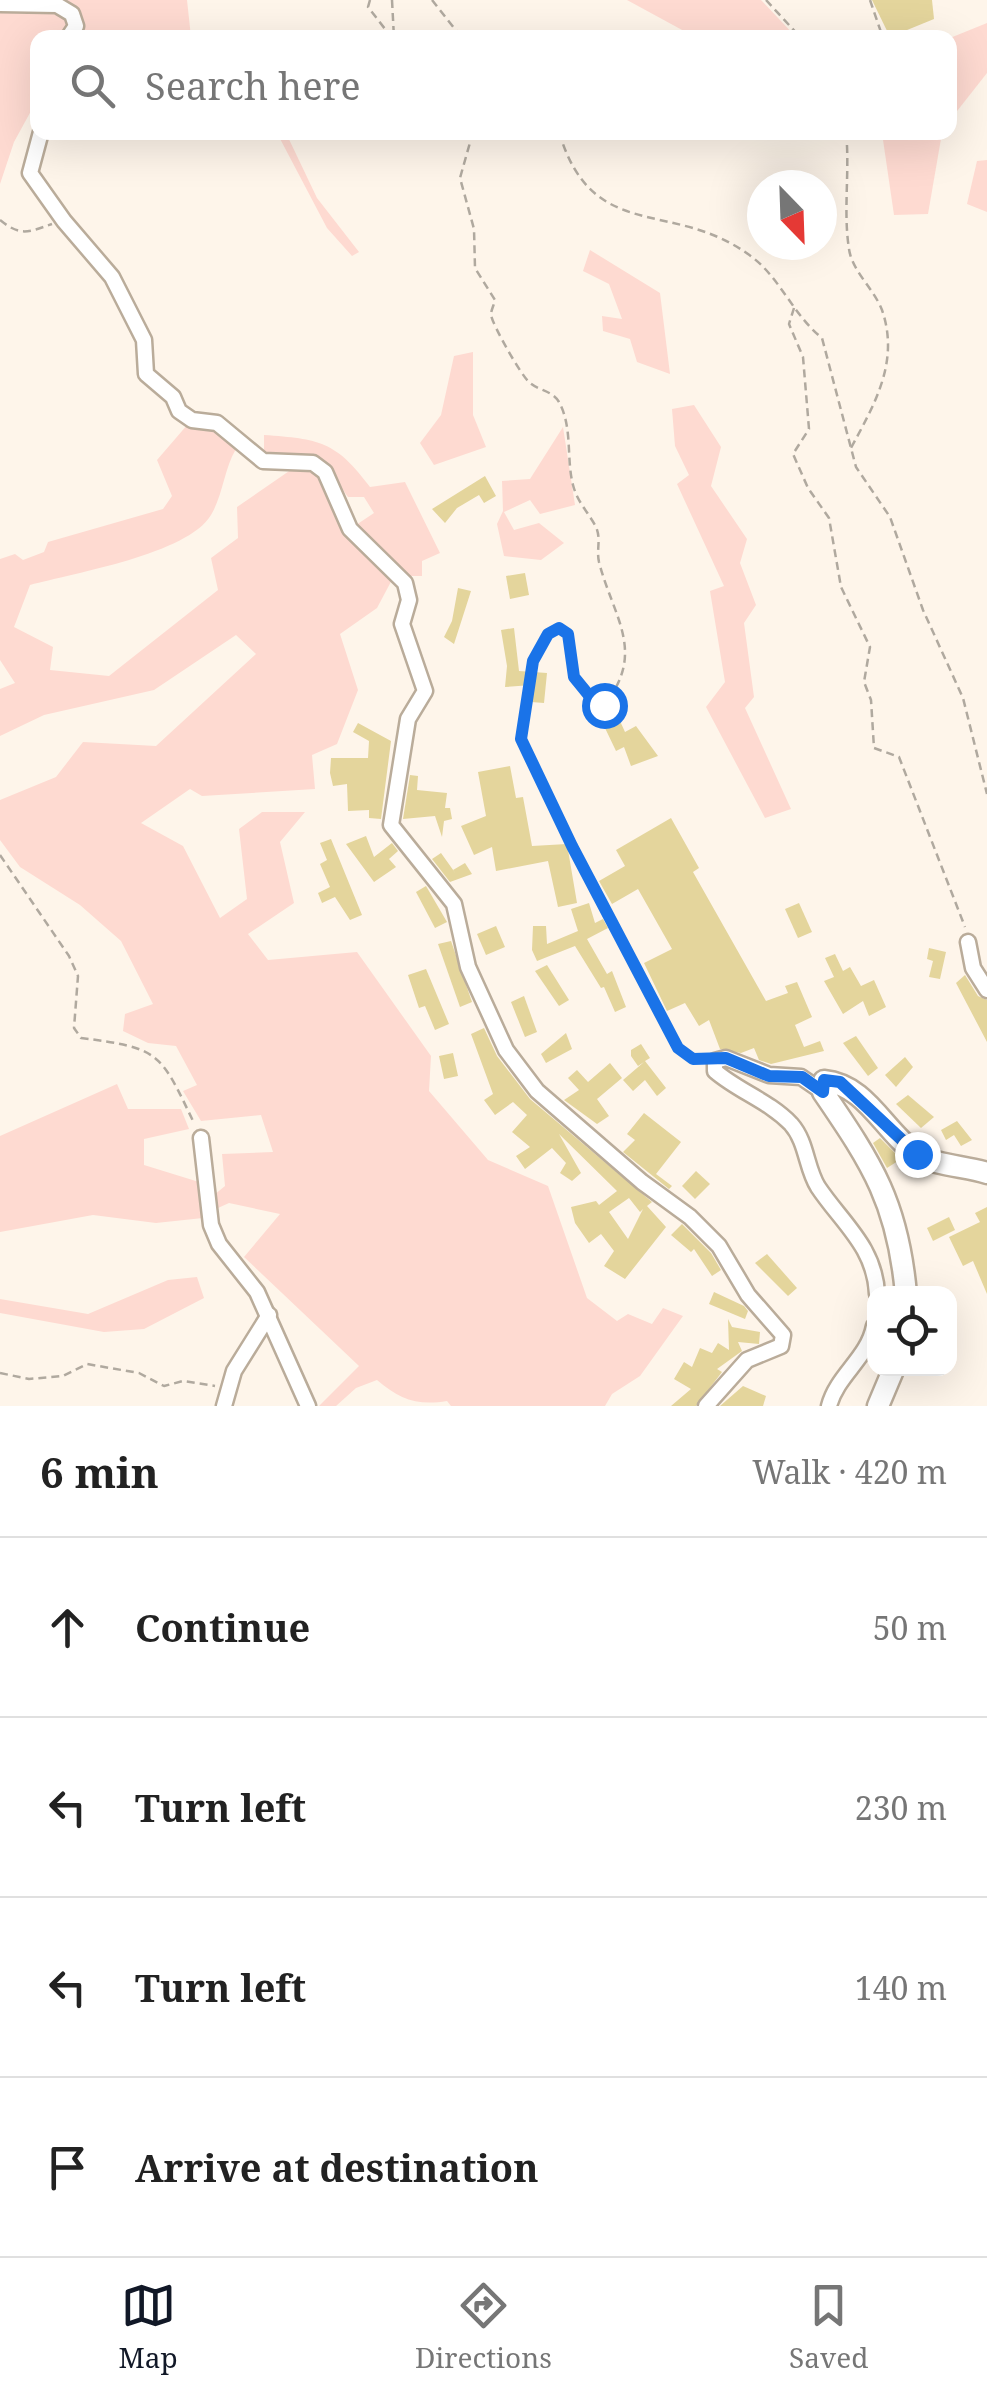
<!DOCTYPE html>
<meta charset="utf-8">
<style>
body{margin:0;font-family:"Noto Serif",serif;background:#f2f2f2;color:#222}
.controls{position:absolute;right:30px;bottom:30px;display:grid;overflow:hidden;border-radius:20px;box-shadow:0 10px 40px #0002}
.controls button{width:90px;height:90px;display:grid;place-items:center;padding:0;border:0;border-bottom:2px solid #e0e0e0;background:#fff;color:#222;font:50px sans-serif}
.compass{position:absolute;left:747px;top:170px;width:90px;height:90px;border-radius:50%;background:#fff;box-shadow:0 10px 40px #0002;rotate:157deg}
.stop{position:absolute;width:30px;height:30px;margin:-22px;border:8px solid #1a73e8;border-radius:50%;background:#fff}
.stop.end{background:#1a73e8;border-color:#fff;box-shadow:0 2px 10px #0008}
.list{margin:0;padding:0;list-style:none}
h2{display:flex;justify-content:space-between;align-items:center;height:130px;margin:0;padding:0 40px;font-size:42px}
h2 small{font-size:32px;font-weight:400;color:#767676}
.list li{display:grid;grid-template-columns:65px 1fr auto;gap:30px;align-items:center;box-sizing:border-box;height:180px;padding:0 40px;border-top:2px solid #e0e0e0}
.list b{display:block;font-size:38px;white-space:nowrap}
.list em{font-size:32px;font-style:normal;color:#767676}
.icon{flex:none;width:55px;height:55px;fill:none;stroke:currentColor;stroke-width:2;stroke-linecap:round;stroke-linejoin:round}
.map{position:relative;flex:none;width:987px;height:1406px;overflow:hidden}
.search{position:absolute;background:#fff;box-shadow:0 10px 40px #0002;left:30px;right:30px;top:30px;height:110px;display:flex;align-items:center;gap:25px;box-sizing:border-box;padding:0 35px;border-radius:20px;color:#767676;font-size:38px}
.sheet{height:850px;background:#fff}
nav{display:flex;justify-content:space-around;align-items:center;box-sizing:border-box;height:140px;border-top:2px solid #e0e0e0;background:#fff;font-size:28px;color:#767676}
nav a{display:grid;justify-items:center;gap:5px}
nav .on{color:#111827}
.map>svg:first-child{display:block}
</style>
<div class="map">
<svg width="987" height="1406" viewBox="0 0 987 1406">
<rect width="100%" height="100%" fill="#fef5ea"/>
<!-- green -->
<g fill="#fedad1">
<polygon points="0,0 187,0 191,37 74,37 75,11"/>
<polygon points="627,0 761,0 796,37 695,37"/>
<polygon points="0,10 58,12 68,23 61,37 38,38 37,100 14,142 0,184"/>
<polygon points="987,23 987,73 950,120 950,38"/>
<polygon points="277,133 286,133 317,198 359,252 352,256 327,228"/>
<polygon points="882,133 942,133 928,214 894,215"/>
<polygon points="987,160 987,212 967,204 977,161"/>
<polygon points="590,250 660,293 670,374 637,362 630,339 603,331 602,316 622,319 609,284 583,271"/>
<polygon points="473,352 473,415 486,447 434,465 420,443 441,415 454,356"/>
<polygon points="694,405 721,447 711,486 747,539 740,563 756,605 744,623 754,697 745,708 791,809 765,818 706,707 725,682 710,591 724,586 677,484 689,475 675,446 672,409"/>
<path d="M188 424 218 430 236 449C224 469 223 495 211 515 188 554 74 573 30 585L14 627 53 647 50 670 109 676 218 590 211 558 238 538 237 507 295 467 322 475 332 502 394 576 377 608 340 634 358 690 337 744 312 755 315 789 202 796 190 789 141 823 183 846 220 918 247 899 239 829 262 812H305L280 842 294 903 248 934 268 960 357 952 431 1056 429 1091 488 1160 548 1186 587 1298 617 1321 628 1314 652 1324 663 1308 683 1316 640 1376 612 1394 605 1406H451L447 1401C417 1406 399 1399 377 1380L356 1388 336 1406H319L359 1366 244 1257 280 1214 229 1203 218 1208 214 1195 225 1186 222 1154 273 1152 261 1115 201 1121 183 1091 197 1085 176 1046 148 1043 123 1031 125 1014 153 1004 121 941 80 905 20 867 0 840V800L56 777 83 742 156 746 256 654 236 635 154 690 44 715 0 736V689L15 683 0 660V559L15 554 23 560 44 552 48 542 163 509 172 496 157 460Z"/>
<polygon points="563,427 575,505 540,514 530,500 504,512 514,530 539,523 564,543 541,560 504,556 497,524 503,511 502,481 530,479"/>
<path d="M264 435C319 439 336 441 370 487L405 482 440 553 422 561V576H405L356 525 374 513 364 497H348C323 457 307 461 264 457Z"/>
<polygon points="117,1084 128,1109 181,1109 189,1129 144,1139 144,1165 199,1182 203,1218 156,1223 93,1215 0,1232 0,1136"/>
<polygon points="197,1277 204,1298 144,1329 104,1332 0,1313 0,1299 88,1314 168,1280"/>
</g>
<!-- building -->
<g fill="#e4d59c" fill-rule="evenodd">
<polygon points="872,0 932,0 934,19 890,37"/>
<polygon points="485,476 496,496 484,503 479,495 457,508 445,523 432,509"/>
<polygon points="525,573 529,595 510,599 506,576"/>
<polygon points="458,588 471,591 454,644 444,637 452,621"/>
<polygon points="514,628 519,671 547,673 544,703 531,702 532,685 505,687 507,666 501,630"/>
<polygon points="620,721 625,732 636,726 658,756 631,766 624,747 616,751 605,728"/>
<polygon points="358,723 391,741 381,819 369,818 369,810 348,811 347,784 333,786 330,773 331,758 368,758 369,741 353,732"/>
<polygon points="510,766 516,798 523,797 532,846 567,844 577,903 558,907 548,861 496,871 492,847 474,855 461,826 486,816 478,772"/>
<polygon points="410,775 418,776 417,790 447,793 445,808 450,808 452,819 444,821 442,837 435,816 403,819"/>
<polygon points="671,818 699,868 693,872 766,1001 788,993 785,986 797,982 812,1017 795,1025 804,1047 820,1041 824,1051 771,1064 759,1060 754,1048 741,1053 720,1049 709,1020 699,1026 685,1003 667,1011 644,963 672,949 638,889 612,904 599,881 625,866 616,850"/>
<polygon points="366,836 374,857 392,843 398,851 389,859 396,867 374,882 346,844"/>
<polygon points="331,839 362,915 350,920 335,897 322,903 318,893 330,887 320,864 327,860 320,843"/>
<polygon points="441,853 456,874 453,870 465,863 472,874 450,882 432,859"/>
<polygon points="426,886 447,922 435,928 416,892"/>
<polygon points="589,903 595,923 603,919 608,928 587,939 607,974 612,971 626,1007 615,1012 604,987 601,988 575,946 537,961 532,950 533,926 546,926 547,944 578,931 571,909"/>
<polygon points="799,903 812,932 798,938 785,909"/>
<polygon points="496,926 505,947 486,955 477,934"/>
<polygon points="451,941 472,1002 460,1007 438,944"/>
<polygon points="929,948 946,952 940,979 929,977 933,961 927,959"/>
<polygon points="835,954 843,971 850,967 861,986 874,980 886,1007 869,1016 863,1001 843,1014 824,981 834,977 825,958"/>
<polygon points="547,965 569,1000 559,1006 535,971"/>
<polygon points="426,969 449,1024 435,1030 425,1006 419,1008 408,975"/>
<polygon points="965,975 978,996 987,1000 987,1042 956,983"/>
<polygon points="524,996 537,1032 525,1037 511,1002"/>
<path d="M484 1028 497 1056 530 1099 652 1202 647 1206 666 1227 625 1279 604 1266 614 1251 601 1234 589 1243 575 1223 571 1207 596 1201 599 1205 617 1191 559 1134 581 1173 572 1181 560 1173 566 1163 552 1148 525 1169 516 1156 530 1147 512 1132 527 1115 513 1102 495 1115 484 1100 493 1094 471 1034ZM629 1198 640 1212 643 1209 628 1239 609 1212Z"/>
<polygon points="566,1033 572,1049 546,1063 541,1054"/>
<polygon points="856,1036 878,1068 868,1076 843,1043"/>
<polygon points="641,1044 650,1058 645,1061 666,1088 657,1096 645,1080 633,1091 623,1080 644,1062 638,1066 631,1056 631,1050"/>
<polygon points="453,1053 458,1076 444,1079 439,1056"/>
<polygon points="905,1057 913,1067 896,1087 885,1075"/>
<polygon points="610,1063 622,1078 597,1099 609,1116 597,1124 564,1100 579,1090 568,1078 577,1070 588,1082"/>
<polygon points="908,1095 934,1117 921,1128 896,1104"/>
<polygon points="644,1113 681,1142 656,1174 672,1186 669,1189 623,1152 635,1140 627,1134"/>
<polygon points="957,1121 972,1140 961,1146 954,1135 946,1140 941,1130"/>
<polygon points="880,1138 901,1159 887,1168 873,1143"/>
<polygon points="696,1171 710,1184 695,1199 682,1186"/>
<polygon points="987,1207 987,1294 973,1261 963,1266 949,1237 980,1222 975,1213"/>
<polygon points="949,1217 955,1230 933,1241 927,1228"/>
<polygon points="682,1224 711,1253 721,1270 712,1276 694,1249 691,1252 671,1235"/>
<polygon points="767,1254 797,1288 788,1296 755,1263"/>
<polygon points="714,1292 744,1306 748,1311 745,1319 709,1304"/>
<polygon points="728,1319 732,1327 760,1332 759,1344 738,1342 742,1351 717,1369 722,1372 696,1406 671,1406 691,1389 674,1379 684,1362 692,1367 700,1348 712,1353 718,1343 729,1350"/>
<polygon points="743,1386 766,1396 763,1406 720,1406"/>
</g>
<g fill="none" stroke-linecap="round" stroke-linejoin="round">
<defs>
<g id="street">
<polyline points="0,4 57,5 72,14 76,26 68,38"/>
<polyline points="41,132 30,173 64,221 112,277 144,340 146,374 173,397 179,411 192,420 217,423 263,461 313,463 325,472 350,529 405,583 409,600 402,624 425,691 408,719 391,825 454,904 468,967 506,1050 537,1091 642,1182 690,1217 719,1246 748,1295 783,1335 781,1346 747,1360 706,1406"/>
<polyline points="968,942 973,968 987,990"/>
<path d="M823 1092 801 1077 769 1075 726 1058 715 1061V1071C738 1091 769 1101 791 1124 807 1142 806 1168 818 1187 842 1223 875 1247 877 1294"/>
<polyline points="201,1138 211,1225 219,1244 257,1292 308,1406"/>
<polyline points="224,1406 234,1371 269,1315"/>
<path d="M829 1406C837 1375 868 1358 874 1326"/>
</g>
<g id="secondary">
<path d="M906 1294C898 1204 873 1165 823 1092L824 1081C867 1085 884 1132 917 1154 936 1166 966 1166 987 1173"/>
<polyline points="878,1406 894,1368"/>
</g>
</defs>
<!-- street casing -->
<use href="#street" stroke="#baac9a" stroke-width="19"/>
<!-- secondary casing -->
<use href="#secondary" stroke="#baac9a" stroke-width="25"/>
<!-- path -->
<g stroke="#b0a99f" stroke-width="2.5" stroke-dasharray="8 5" stroke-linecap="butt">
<polyline points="370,0 368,7 392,38"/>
<polyline points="392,0 394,38"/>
<polyline points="432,0 462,38"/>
<polyline points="766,0 801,38"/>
<polyline points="870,0 883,38"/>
<path d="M473 132 460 178 474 229 475 268 495 300C494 305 491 310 491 315 493 326 520 373 528 381 538 391 552 390 559 402 573 428 566 458 573 485 577 501 587 511 595 525 602 538 596 549 599 562 613 617 647 652 604 705L597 704 575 677 568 634 559 628 548 634 533 661 521 739 572 846 678 1048 699 1060"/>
<path d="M559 132C593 246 673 197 752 257 780 278 794 316 822 338L856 467 890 517 923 610 963 698 987 794"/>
<path d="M846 132C850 171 843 211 849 249 852 271 874 289 882 310 900 362 874 405 851 448"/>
<path d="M0 220C21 237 28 232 52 224"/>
<polyline points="794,308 789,324 803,357 809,429 793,454 808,488 829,518 841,587 870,647 864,682 871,700 874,748 899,757 965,927"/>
<path d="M0 855 69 956 78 976 74 1028 81 1038C160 1048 160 1052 194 1123"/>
<polyline points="0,1373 29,1379 63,1376 87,1364 139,1373 164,1386 183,1381 215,1386"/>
</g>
<!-- street -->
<use href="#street" stroke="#fff" stroke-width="14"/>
<!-- secondary -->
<use href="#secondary" stroke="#fff" stroke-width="20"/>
</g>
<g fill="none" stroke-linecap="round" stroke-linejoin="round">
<!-- route -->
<polyline stroke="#1a73e8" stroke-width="12" points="604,705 596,704 574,677 568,634 559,628 548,634 533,661 521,739 572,846 678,1048 693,1059 726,1058 769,1076 802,1077 823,1092 824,1080 840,1082 917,1154"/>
</g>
</svg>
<div class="controls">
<button><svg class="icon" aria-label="locate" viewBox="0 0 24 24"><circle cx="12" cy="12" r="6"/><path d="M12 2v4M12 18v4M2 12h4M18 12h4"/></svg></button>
</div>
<svg class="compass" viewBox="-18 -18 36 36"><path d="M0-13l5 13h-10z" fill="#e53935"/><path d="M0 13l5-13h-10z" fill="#767676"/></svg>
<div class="stop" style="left:604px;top:705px"></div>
<div class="stop end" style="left:917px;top:1154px"></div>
<div class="search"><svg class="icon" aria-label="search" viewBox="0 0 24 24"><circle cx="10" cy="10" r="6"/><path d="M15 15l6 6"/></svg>Search here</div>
</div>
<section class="sheet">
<h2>6 min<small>Walk · 420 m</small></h2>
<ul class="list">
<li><svg class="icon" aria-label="ahead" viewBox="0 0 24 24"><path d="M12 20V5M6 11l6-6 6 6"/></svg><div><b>Continue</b></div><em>50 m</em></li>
<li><svg class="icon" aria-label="left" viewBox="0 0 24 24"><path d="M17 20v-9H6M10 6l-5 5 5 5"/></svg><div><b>Turn left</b></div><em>230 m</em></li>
<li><svg class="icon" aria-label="left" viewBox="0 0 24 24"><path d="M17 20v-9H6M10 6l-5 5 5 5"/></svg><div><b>Turn left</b></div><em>140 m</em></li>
<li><svg class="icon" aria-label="arrive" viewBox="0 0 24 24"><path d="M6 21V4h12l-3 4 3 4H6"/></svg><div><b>Arrive at destination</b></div></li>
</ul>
</section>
<nav>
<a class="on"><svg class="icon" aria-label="map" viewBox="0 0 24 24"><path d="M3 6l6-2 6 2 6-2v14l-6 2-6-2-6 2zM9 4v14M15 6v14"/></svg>Map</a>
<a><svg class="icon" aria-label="directions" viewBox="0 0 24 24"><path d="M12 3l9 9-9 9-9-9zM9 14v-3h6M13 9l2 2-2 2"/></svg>Directions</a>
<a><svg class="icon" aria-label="saved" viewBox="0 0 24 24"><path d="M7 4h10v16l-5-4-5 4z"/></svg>Saved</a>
</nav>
